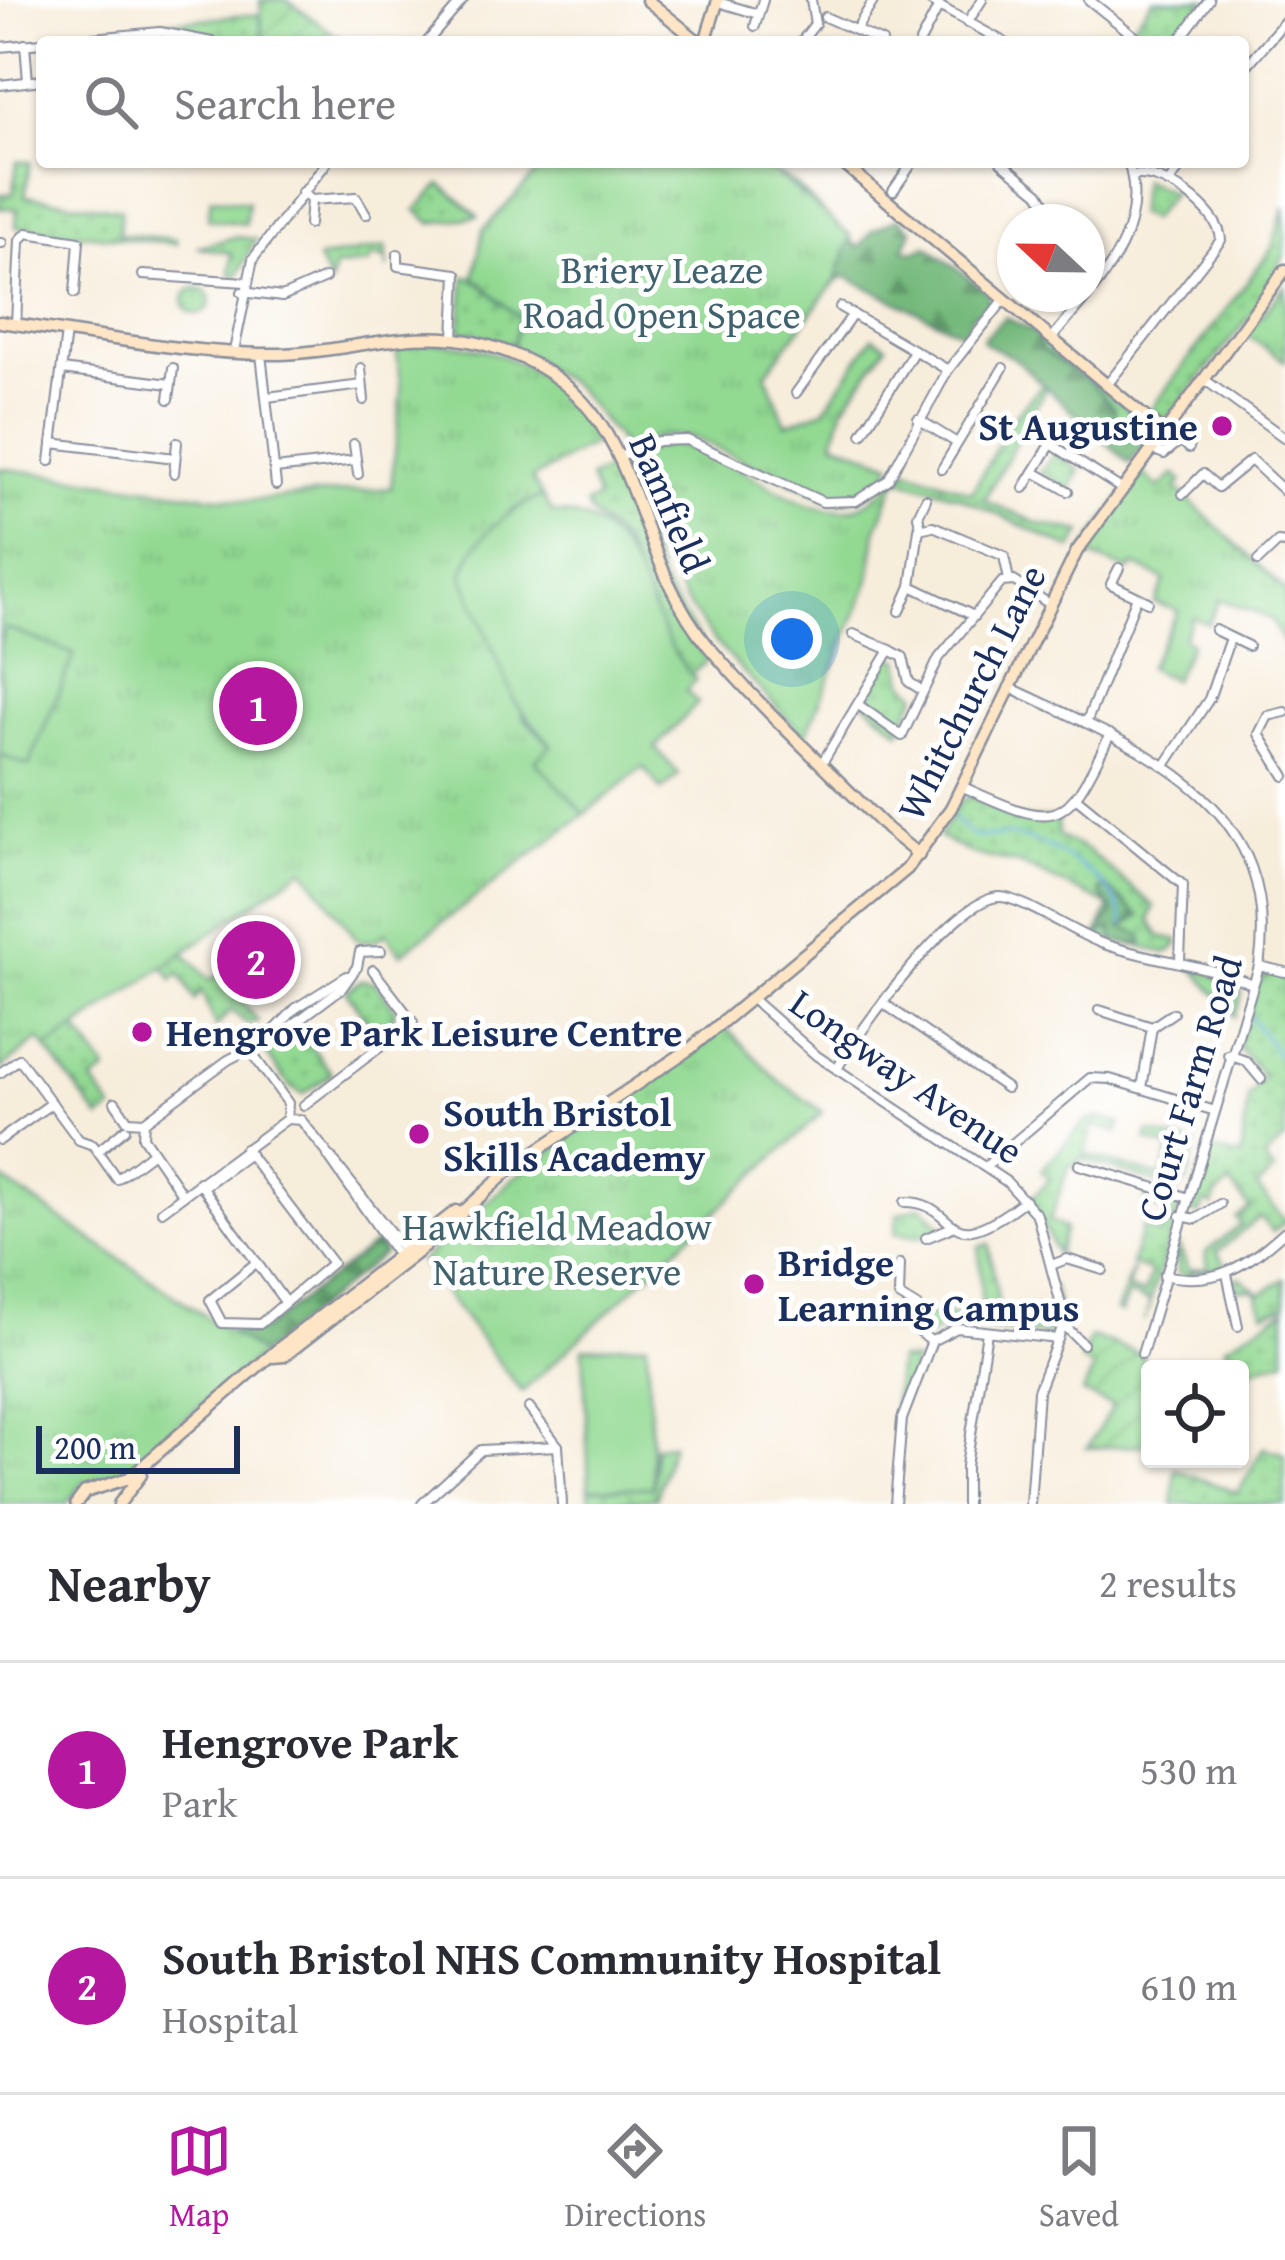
<!DOCTYPE html>
<style>
body{margin:0;font-family:"Gentium Book Plus",serif;background:#f7f7f7;color:#2b2b33}
.controls{position:absolute;right:36px;bottom:36px;display:grid;overflow:hidden;border-radius:12px;box-shadow:0 3px 9px #0004}
.controls button{width:108px;height:108px;display:grid;place-items:center;padding:0;border:0;border-bottom:3px solid #e1e1e2;background:#fff;color:#2b2b33;font:60px sans-serif}
.compass{position:absolute;left:997px;top:204px;width:108px;height:108px;border-radius:50%;background:#fff;box-shadow:0 3px 9px #0004;rotate:292deg}
.scale{position:absolute;left:36px;bottom:30px;width:204px;box-sizing:border-box;padding-left:12px;border:6px solid #1b2f5e;border-top:0;font-size:33px;line-height:42px;white-space:nowrap;color:#1b2f5e;-webkit-text-stroke:9px #fff;paint-order:stroke}
.you{position:absolute;left:792px;top:639px;width:42px;height:42px;margin:-30px;border:9px solid #fff;border-radius:50%;background:#1a73e8;box-shadow:0 0 0 18px #1a73e833}
.badge{display:grid;place-items:center;width:78px;height:78px;border-radius:50%;background:#b5179e;color:#fff;font-size:39px;font-weight:700}
.pin{position:absolute;translate:-50% -50%;border:6px solid #fff;box-shadow:0 3px 12px #0006}
.list{margin:0;padding:0;list-style:none}
h2{display:flex;justify-content:space-between;align-items:center;height:156px;margin:0;padding:0 48px;font-size:51px}
h2 small{font-size:39px;font-weight:400;color:#7c7c81}
.list li{display:grid;grid-template-columns:78px 1fr auto;gap:36px;align-items:center;box-sizing:border-box;height:216px;padding:0 48px;border-top:3px solid #e1e1e2}
.list b{display:block;font-size:45px;white-space:nowrap}
.list p{margin:0;font-size:39px;white-space:nowrap;color:#7c7c81}
.list em{font-size:39px;font-style:normal;color:#7c7c81}
.icon{flex:none;width:66px;height:66px;fill:none;stroke:currentColor;stroke-width:2;stroke-linecap:round;stroke-linejoin:round}
.map{position:relative;flex:none;width:1285px;height:1504px;overflow:hidden}
.search{position:absolute;background:#fff;box-shadow:0 3px 9px #0004;left:36px;right:36px;top:36px;height:132px;display:flex;align-items:center;gap:30px;box-sizing:border-box;padding:0 42px;border-radius:12px;color:#7c7c81;font-size:45px}
.sheet{height:588px;background:#fff}
nav{display:flex;justify-content:space-around;align-items:center;box-sizing:border-box;height:168px;border-top:3px solid #e1e1e2;background:#fff;font-size:33px;color:#7c7c81}
nav a{display:grid;justify-items:center;gap:6px}
nav .on{color:#b5179e}
.map>svg:first-child{display:block}
</style>
<div class="map">
<svg width="1285" height="1504" viewBox="0 0 1285 1504">
<defs>
<pattern id="grass-dots" width="8" height="8" patternUnits="userSpaceOnUse" patternTransform="scale(3)"><rect width="8" height="8" fill="#92d992"/><path d="M2 2h.1M6 6h.1" fill="none" stroke="#7dbb80" stroke-width="1.8" stroke-linecap="round"/></pattern>
<pattern id="forest-firs" width="22" height="20" patternUnits="userSpaceOnUse" patternTransform="scale(3)"><rect width="22" height="20" fill="#75b97c"/><path d="M5 1l3.5 6h-7zM16 11l3.5 6h-7z" fill="#5f9769"/></pattern>
<pattern id="park-tufts" width="24" height="20" patternUnits="userSpaceOnUse" patternTransform="scale(3)"><rect width="24" height="20" fill="#92d992"/><path d="M3 7l-1-3M5 7V3M7 7l1-3M15 17l-1-3M17 17v-4M19 17l1-3" fill="none" stroke="#7dbb80"/></pattern>
<pattern id="garden-furrows" width="10" height="10" patternUnits="userSpaceOnUse" patternTransform="scale(3)"><rect width="10" height="10" fill="#92d992"/><path d="M-1 1l2-2M0 10L10 0M9 11l2-2" fill="none" stroke="#7dbb80"/></pattern>
</defs>
<rect width="100%" height="100%" fill="#fff"/>
<filter id="ink" filterUnits="userSpaceOnUse"><feTurbulence type="fractalNoise" baseFrequency=".00833" numOctaves="2"/><feDisplacementMap in="SourceGraphic" scale="24" xChannelSelector="R" yChannelSelector="G"/><feConvolveMatrix kernelMatrix="1 2 1 2 8 2 1 2 1" color-interpolation-filters="sRGB"/></filter>
<filter id="wash" filterUnits="userSpaceOnUse"><feTurbulence type="fractalNoise" baseFrequency=".004" numOctaves="4" result="noise"/><feDisplacementMap in="SourceGraphic" scale="48" xChannelSelector="R" yChannelSelector="G"/><feGaussianBlur stdDeviation="2.7" result="paint"/><feColorMatrix in="noise" values="0 0 0 0 0 0 0 0 0 0 0 0 0 0 0 0 0 1.4 0 .05"/><feComposite in="paint" operator="in"/></filter>
<g filter="url(#wash)">
<rect width="100%" height="100%" fill="#f7eddb"/>
<!-- grass -->
<g fill="url(#grass-dots)" stroke="#568478" stroke-width="3">
<polygon points="1153,0 1205,0 1174,42 1146,42 1130,29"/>
<polygon points="260,14 262,42 153,30 153,23"/>
<polygon points="17,162 30,162 25,196 121,209 119,234 176,239 176,244 16,227 17,209 0,208 0,194 13,194"/>
<polygon points="1142,179 1172,193 1150,220 1137,214"/>
<polygon points="441,184 478,216 478,217 431,223 416,210"/>
<polygon points="1285,207 1285,253 1264,299 1169,417 1159,420 1149,412 1271,250"/>
<polygon points="235,237 256,239 237,276 230,275 231,253 197,247"/>
<polygon points="386,247 388,269 386,259 372,256 368,264 335,267 330,284 318,259"/>
<polygon points="465,277 473,277 519,318 513,346 460,330"/>
<circle cx="197" cy="301" r="13"/>
<polygon points="1040,335 1149,427 1152,435 1144,448 1147,440 1130,438 1041,349"/>
<polygon points="1042,385 1046,388 984,500 1037,523 1082,532 1072,549 958,496 900,479 904,468 972,492 1015,415"/>
<polygon points="1055,452 1080,471 1070,490 1040,472"/>
<path d="M619 465 663 585 711 657 691 675C656 639 645 589 624 546 614 528 591 523 586 504L597 499 590 478Z"/>
<polygon points="891,655 900,660 904,682 917,694 900,731 866,703"/>
<polygon points="970,796 1013,819 1057,818 1058,836 1088,851 1154,906 1150,920 1160,936 1178,940 1177,946 1167,953 1096,937 1110,906 1019,864 972,854 939,837 959,803"/>
<polygon points="180,949 210,980 219,975 258,1021 247,1024 231,1010 216,1027 201,991 195,1000 179,973 173,980 158,958"/>
<polygon points="1193,968 1238,983 1242,994 1235,1016"/>
<polygon points="152,973 77,1029 107,1071 93,1082 113,1110 100,1119 39,1039 0,1070 0,1031"/>
<polygon points="1269,973 1285,977 1285,1139 1264,1159 1274,1171 1257,1187 1285,1221 1273,1232 1259,1217 1217,1252 1227,1267 1190,1273 1192,1277 1177,1273 1178,1255 1172,1263 1177,1242 1189,1270 1208,1268 1206,1252 1241,1225 1236,1218 1250,1208 1230,1184 1215,1196 1213,1206 1205,1202 1199,1214 1188,1212 1207,1149 1241,1157 1248,1098 1263,1077 1238,1047 1258,982"/>
<polygon points="361,980 375,982 395,1009 392,1029 379,1038 346,991"/>
<polygon points="299,1030 332,1074 303,1094 290,1087 265,1052"/>
<polygon points="1099,1117 1120,1123 1118,1132 1093,1125 1085,1154 1161,1177 1170,1148 1147,1141 1149,1132 1196,1145 1187,1181 1178,1190 1080,1158 1076,1167 1069,1165 1050,1221 1065,1228 1057,1255 1031,1199 1050,1179 1041,1170 1086,1121"/>
<polygon points="1143,1188 1175,1196 1180,1206 1144,1322 1150,1302 1128,1294 1121,1313 1116,1311 1133,1268 1128,1289 1144,1294 1151,1272 1131,1264 1142,1228 1161,1234 1167,1212 1145,1204 1148,1191"/>
<polygon points="922,1206 943,1228 920,1237 895,1233 898,1214"/>
<polygon points="989,1244 1000,1313 1054,1308 1053,1286 1062,1319 1057,1330 1044,1335 947,1325 929,1336 920,1326 922,1315 982,1314 979,1247"/>
<path d="M1240 1277C1246 1284 1254 1287 1260 1294L1285 1279V1306L1264 1313 1255 1290 1235 1289 1234 1279Z"/>
<polygon points="1285,1310 1285,1360 1240,1372 1225,1346"/>
<polygon points="898,1360 915,1361 900,1405 894,1404"/>
<polygon points="672,1444 656,1498 590,1504 589,1489 653,1487 655,1446"/>
<polygon points="1263,1448 1285,1454 1285,1504 1173,1504 1175,1469 1238,1493"/>
</g>
<!-- forest -->
<g fill="url(#forest-firs)" stroke="#48746d" stroke-width="3">
<polygon points="753,162 795,184 859,248 873,230 898,218 912,230 904,249 914,252 927,246 989,293 988,310 972,315 967,331 960,332 844,276 821,296 763,369 779,418 736,436 727,430 770,408 756,374 760,356 750,347 761,320 783,324 798,314 800,296 814,285 824,285 833,238 776,191"/>
<polygon points="1005,317 1040,335 1041,349 1094,386 1115,409 1114,421 1126,422 1130,438 1148,440 1130,464 1015,359 985,343 982,339"/>
<polygon points="1104,885 1140,916 1122,927 1142,935 1143,944 1114,942 1111,928 1096,937 1113,912 1099,892"/>
<polygon points="0,1178 227,1331 264,1329 377,1242 384,1253 248,1365"/>
</g>
<!-- park -->
<g fill="url(#park-tufts)" stroke="#568478" stroke-width="3">
<path d="M547 162H761L851 236 836 280 766 373 786 424 824 410 873 337 887 345 843 408 834 441 892 463C883 488 861 498 836 502L691 437 664 436 624 447 575 387 512 348 519 318 474 277 483 230Z"/>
<polygon points="1285,286 1285,361 1246,335"/>
<path d="M417 343C492 339 563 374 599 440L532 479 542 496 512 510 484 538 524 718 551 745 536 761 585 814 401 954 386 933 375 941H358L304 868 47 1049 39 1039 0 1070V468L247 501 391 488 402 389 396 348Z"/>
<path d="M660 445C725 438 796 525 854 508 873 503 885 487 898 476L876 531 870 580 805 737 714 641 684 599 663 557 633 464 634 458Z"/>
<polygon points="1140,470 1159,488 1175,474 1182,481 1176,488 1285,590 1285,646 1271,619 1220,599 1208,624 1193,617 1183,638 1191,643 1173,680 1148,668 1178,611 1155,603 1165,580 1134,565 1130,571 1082,553"/>
<polygon points="724,1026 780,1082 823,1112 522,1392 420,1262 514,1178"/>
<polygon points="0,1178 261,1354 124,1471 84,1483 66,1504 0,1504"/>
</g>
<!-- garden -->
<g fill="url(#garden-furrows)" stroke="#568478" stroke-width="3">
<polygon points="260,0 287,0 345,42 263,42"/>
<polygon points="1091,1337 1142,1354 1150,1398 1150,1445 1087,1448 1113,1406 1082,1393 1094,1369 1081,1361"/>
</g>
<!-- pitch -->
<g fill="#92d992" stroke="#568478" stroke-width="3">
<polygon points="211,198 248,202 245,224 208,219"/>
<path d="M542 496 553 513C647 517 638 621 696 680L686 691 698 703 655 748 679 774 662 790 643 767 585 814 535 761 551 745 515 702 463 576C472 537 508 510 542 496Z"/>
<polygon points="6,628 74,654 29,766 0,755 0,644"/>
<polygon points="647,1343 653,1487 589,1489 583,1348"/>
</g>
<g fill="none" stroke-linecap="round" stroke-linejoin="round">
<!-- stream -->
<g stroke="#6bb0e1" stroke-width="3">
<path d="M953 818 973 836C986 838 997 835 1010 836 1048 838 1124 885 1123 925"/>
<polyline points="1248,1015 1285,1064"/>
</g>
</g>
</g>
<g filter="url(#ink)">
<g fill="none" stroke-linecap="round" stroke-linejoin="round">
<defs>
<g id="street">
<polyline points="928,0 1004,42"/>
<polyline points="1089,0 1142,42"/>
<polyline points="718,2 758,14"/>
<polyline points="825,17 882,42"/>
<polyline points="967,23 982,0"/>
<polyline points="755,26 763,0"/>
<polyline points="857,28 874,0"/>
<polyline points="48,42 160,32 212,42"/>
<polyline points="427,42 463,0"/>
<polyline points="801,42 815,24 811,0"/>
<polyline points="920,42 939,6"/>
<polyline points="1178,42 1209,0"/>
<polyline points="25,44 28,81"/>
<polyline points="0,47 42,43"/>
<polyline points="1243,70 1285,21"/>
<polyline points="0,85 42,80"/>
<polyline points="1001,162 1039,193 1057,222"/>
<polyline points="1168,183 1185,162"/>
<polyline points="893,191 913,162"/>
<polyline points="302,192 311,200 356,197 366,214"/>
<polyline points="309,224 311,200"/>
<polyline points="0,243 2,243"/>
<polyline points="398,254 398,266 457,274 454,338"/>
<polyline points="1087,263 1103,275"/>
<polyline points="143,275 245,282"/>
<polyline points="242,292 282,297 325,278"/>
<polyline points="840,307 948,370"/>
<polyline points="16,324 20,240 27,233 79,241 75,293"/>
<path d="M1052 338C1094 286 1152 236 1128 162"/>
<polyline points="234,351 253,259 327,162"/>
<polyline points="261,354 276,485"/>
<polyline points="361,368 364,400"/>
<polyline points="62,370 170,384"/>
<polyline points="1205,380 1285,438"/>
<path d="M1107 385 1221 240C1220 210 1160 168 1132 176"/>
<polyline points="796,393 853,314"/>
<polyline points="267,397 362,385"/>
<polyline points="169,399 173,368"/>
<polyline points="918,419 957,443"/>
<polyline points="862,434 914,351"/>
<polyline points="52,443 175,458"/>
<polyline points="354,444 358,474"/>
<polyline points="1152,449 1164,454 1181,440 1189,448"/>
<polyline points="622,456 658,441 687,440 823,502 856,501 888,480 948,370 1004,300"/>
<polyline points="50,461 66,332"/>
<polyline points="275,469 356,460"/>
<polyline points="942,469 1003,368"/>
<polyline points="1034,472 1068,491"/>
<polyline points="174,473 177,443"/>
<polyline points="1024,488 1051,444 1120,488"/>
<polyline points="1183,494 1203,474 1218,487 1251,460 1285,492"/>
<polyline points="921,528 918,516 926,499"/>
<polyline points="1258,561 1278,542 1285,543"/>
<polyline points="1119,568 1111,584 1148,602"/>
<polyline points="900,611 911,586"/>
<polyline points="974,616 911,586 919,529 933,526 1004,556 1009,580"/>
<polyline points="1215,630 1248,646"/>
<polyline points="853,634 890,650"/>
<path d="M1009 687C1132 745 1285 798 1259 966L1142 1354"/>
<polyline points="860,706 902,736 939,658 1002,582 1014,581 1048,603"/>
<polyline points="1285,712 1268,716 1259,734 1285,776"/>
<polyline points="1086,723 1137,597"/>
<polyline points="822,763 890,650 903,657 909,682 923,691"/>
<polyline points="1166,764 1209,699 1230,638"/>
<path d="M961 786C1058 830 1064 831 1110 734"/>
<polyline points="1078,799 1183,885 1180,960"/>
<polyline points="1259,966 1285,972"/>
<polyline points="357,967 360,952 381,951"/>
<polyline points="751,998 817,1056 1007,1182 1037,1215 1065,1320 1038,1391 1030,1504"/>
<polyline points="883,1003 1006,1088"/>
<polyline points="1099,1010 1152,1027 1142,1088"/>
<polyline points="1152,1027 1173,1013"/>
<polyline points="271,1034 296,1008 347,976"/>
<polyline points="248,1048 288,1103 287,1119"/>
<polyline points="1228,1055 1246,1061 1261,1079"/>
<path d="M837 1069C859 1031 955 897 1000 897 1021 897 1075 934 1101 943 1151 961 1203 963 1252 984"/>
<polyline points="0,1073 19,1059 79,1140 93,1145 117,1179 153,1152"/>
<polyline points="115,1102 128,1121 144,1122 143,1137 182,1194"/>
<polyline points="304,1105 413,1022 373,970"/>
<polyline points="287,1119 301,1120 406,1252"/>
<polyline points="144,1122 228,1060 283,1032 342,988 357,967"/>
<polyline points="0,1140 52,1103"/>
<polyline points="245,1149 332,1263 260,1324 222,1323 210,1300 257,1262"/>
<polyline points="98,1151 125,1129"/>
<polyline points="328,1156 398,1256"/>
<polyline points="1079,1165 1186,1197"/>
<polyline points="985,1167 1090,1078 1110,1079 1212,1110"/>
<polyline points="199,1182 285,1302"/>
<polyline points="206,1185 249,1154"/>
<path d="M905 1202C962 1202 939 1267 1025 1200"/>
<polyline points="162,1211 287,1119"/>
<polyline points="1181,1216 1196,1219 1220,1204"/>
<polyline points="926,1238 950,1228"/>
<polyline points="900,1264 899,1296 917,1307 918,1331 931,1341"/>
<polyline points="1054,1264 1067,1259 1103,1270"/>
<polyline points="1227,1274 1238,1326"/>
<path d="M1164 1275C1217 1287 1247 1265 1285 1231"/>
<polyline points="1065,1326 1083,1344"/>
<polyline points="529,1408 558,1446 562,1504"/>
<polyline points="422,1504 481,1450 558,1446"/>
<polyline points="895,1504 902,1419 932,1341 957,1328 1058,1339"/>
<polyline points="966,1504 966,1466 987,1332"/>
</g>
<g id="secondary">
<polyline points="647,0 699,42"/>
<polyline points="705,42 718,0"/>
<polyline points="841,162 1163,432"/>
<path d="M0 322C92 334 187 355 280 354 347 353 411 326 478 343 653 386 617 538 709 647 763 711 828 769 887 829L919 855"/>
<polyline points="273,1357 284,1356 424,1247 514,1166 691,1048 907,869 951,808 1077,551 1285,270"/>
<polyline points="76,1504 85,1492 129,1478 278,1349 456,1211"/>
<polyline points="119,1504 141,1475"/>
</g>
</defs>
<!-- street casing -->
<use href="#street" stroke="#898e9c" stroke-width="12"/>
<!-- secondary casing -->
<use href="#secondary" stroke="#898e9c" stroke-width="15"/>
<!-- street -->
<use href="#street" stroke="#fff" stroke-width="8"/>
<!-- secondary -->
<use href="#secondary" stroke="#fee5c5" stroke-width="10"/>
</g>
</g>
<!-- markers -->
<g fill="#b5179e" stroke="#fff" stroke-width="4.5">
<circle cx="1222" cy="426" r="12"/>
<circle cx="142" cy="1032" r="12"/>
<circle cx="419" cy="1134" r="12"/>
<circle cx="754" cy="1284" r="12"/>
</g>
<g text-anchor="middle" stroke-width="10" stroke-linejoin="round" paint-order="stroke">
<!-- park labels -->
<g font-size="39" fill="#3f626e" stroke="#fff">
<text x="662" y="283">Briery Leaze<tspan x="662" dy="45">Road Open Space</tspan></text>
<text x="557" y="1240">Hawkfield Meadow<tspan x="557" dy="45">Nature Reserve</tspan></text>
</g>
<!-- poi labels -->
<g font-size="39" font-weight="bold" fill="#1b2f5e" stroke="#fff" text-anchor="start">
<text x="1198" y="440" text-anchor="end">St Augustine</text>
<text x="166" y="1046">Hengrove Park Leisure Centre</text>
<text x="443" y="1126">South Bristol<tspan x="443" dy="45">Skills Academy</tspan></text>
<text x="778" y="1276">Bridge<tspan x="778" dy="45">Learning Campus</tspan></text>
</g>
<!-- street labels -->
<g font-size="39" fill="#1b2f5e" stroke="#fff">
<text transform="translate(670 503) rotate(67)" y="14">Bamfield</text>
<text transform="translate(971 692) rotate(-63)" y="14">Whitchurch Lane</text>
<text transform="translate(907 1076) rotate(35)" y="14">Longway Avenue</text>
<text transform="translate(1189 1088) rotate(-73)" y="14">Court Farm Road</text>
</g>
</g>
</svg>
<div class="controls">
<button><svg class="icon" aria-label="locate" viewBox="0 0 24 24"><circle cx="12" cy="12" r="6"/><path d="M12 2v4M12 18v4M2 12h4M18 12h4"/></svg></button>
</div>
<svg class="compass" viewBox="-18 -18 36 36"><path d="M0-13l5 13h-10z" fill="#e53935"/><path d="M0 13l5-13h-10z" fill="#7c7c81"/></svg>
<div class="scale">200 m</div>
<div class="you"></div>
<div class="pin badge" style="left:258px;top:706px">1</div>
<div class="pin badge" style="left:256px;top:960px">2</div>
<div class="search"><svg class="icon" aria-label="search" viewBox="0 0 24 24"><circle cx="10" cy="10" r="6"/><path d="M15 15l6 6"/></svg>Search here</div>
</div>
<section class="sheet">
<h2>Nearby<small>2 results</small></h2>
<ul class="list">
<li><span class="badge">1</span><div><b>Hengrove Park</b><p>Park</p></div><em>530 m</em></li>
<li><span class="badge">2</span><div><b>South Bristol NHS Community Hospital</b><p>Hospital</p></div><em>610 m</em></li>
</ul>
</section>
<nav>
<a class="on"><svg class="icon" aria-label="map" viewBox="0 0 24 24"><path d="M3 6l6-2 6 2 6-2v14l-6 2-6-2-6 2zM9 4v14M15 6v14"/></svg>Map</a>
<a><svg class="icon" aria-label="directions" viewBox="0 0 24 24"><path d="M12 3l9 9-9 9-9-9zM9 14v-3h6M13 9l2 2-2 2"/></svg>Directions</a>
<a><svg class="icon" aria-label="saved" viewBox="0 0 24 24"><path d="M7 4h10v16l-5-4-5 4z"/></svg>Saved</a>
</nav>
